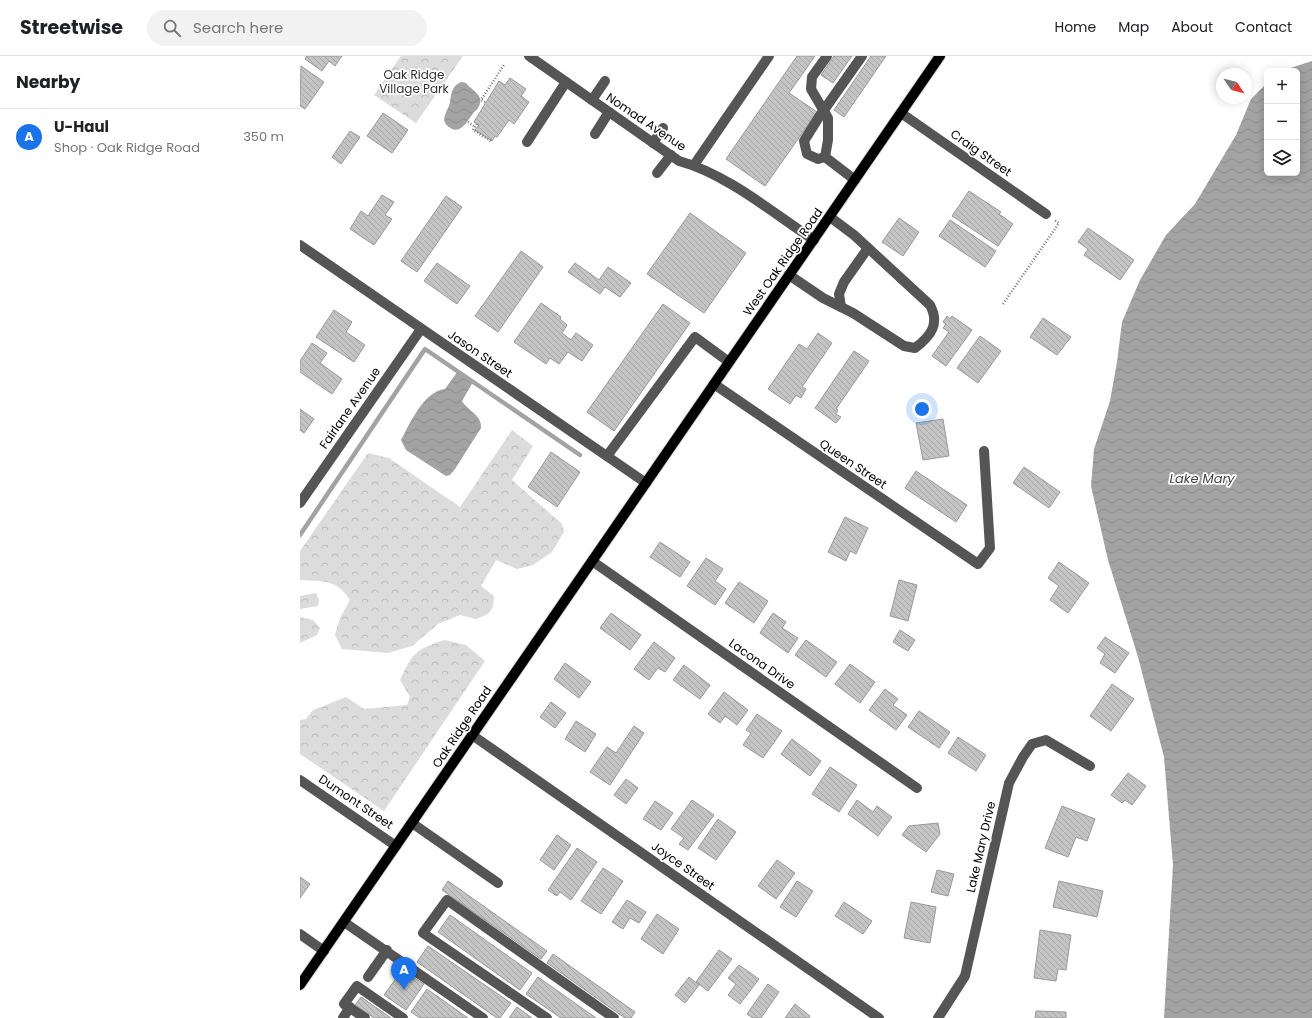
<!DOCTYPE html>
<meta charset="utf-8">
<style>
body{margin:0;font-family:Poppins,sans-serif;background:#f2f2f2;color:#202124}
.controls{position:absolute;right:12px;top:12px;display:grid;overflow:hidden;border-radius:6px;box-shadow:0 2px 10px #0003}
.controls button{width:36px;height:36px;display:grid;place-items:center;padding:0;border:0;border-bottom:1px solid #e0e0e0;background:#fff;color:#202124;font:20px sans-serif}
.compass{position:absolute;left:916px;top:12px;width:36px;height:36px;border-radius:50%;background:#fff;box-shadow:0 2px 10px #0003;rotate:125deg}
.you{position:absolute;left:622px;top:353px;width:14px;height:14px;margin:-10px;border:3px solid #fff;border-radius:50%;background:#1a73e8;box-shadow:0 0 0 6px #1a73e833}
.badge{display:grid;place-items:center;width:26px;height:26px;border-radius:50%;background:#1a73e8;color:#fff;font-size:13px;font-weight:700}
.pin{position:absolute;translate:-50% -33px;filter:drop-shadow(0 1px 2px #0008)}
.pin::after{content:'';position:absolute;top:21px;width:14px;height:12px;background:inherit;clip-path:polygon(0 0,100% 0,50% 100%)}
.list{margin:0;padding:0;list-style:none}
h2{display:flex;justify-content:space-between;align-items:center;height:52px;margin:0;padding:0 16px;font-size:17px}
h2 small{font-size:13px;font-weight:400;color:#757577}
.list li{display:grid;grid-template-columns:26px 1fr auto;gap:12px;align-items:center;box-sizing:border-box;height:56px;padding:0 16px;border-top:1px solid #e0e0e0}
.list b{display:block;font-size:15px;white-space:nowrap}
.list p{margin:0;font-size:13px;white-space:nowrap;color:#757577}
.list em{font-size:13px;font-style:normal;color:#757577}
.icon{flex:none;width:22px;height:22px;fill:none;stroke:currentColor;stroke-width:2;stroke-linecap:round;stroke-linejoin:round}
.map{position:relative;flex:none;width:1012px;height:962px;overflow:hidden}
header{display:flex;align-items:center;gap:24px;box-sizing:border-box;height:56px;padding:0 20px;background:#fff;border-bottom:1px solid #e0e0e0}
header strong{font-size:19px}
nav{display:flex;gap:22px;margin-inline-start:auto;font-size:14px}
.search{width:280px;height:36px;background:#f2f2f2;display:flex;align-items:center;gap:10px;box-sizing:border-box;padding:0 14px;border-radius:22px;color:#757577;font-size:15px}
main{display:flex}
aside{flex:1;background:#fff}
.map>svg:first-child{display:block}
</style>
<header>
<strong>Streetwise</strong>
<div class="search"><svg class="icon" aria-label="search" viewBox="0 0 24 24"><circle cx="10" cy="10" r="6"/><path d="M15 15l6 6"/></svg>Search here</div>
<nav><a>Home</a><a>Map</a><a>About</a><a>Contact</a></nav>
</header>
<main>
<aside>
<h2>Nearby<small></small></h2>
<ul class="list">
<li><span class="badge">A</span><div><b>U-Haul</b><p>Shop · Oak Ridge Road</p></div><em>350 m</em></li>
</ul>
</aside>
<div class="map">
<svg width="1012" height="962" viewBox="0 0 1012 962">
<defs>
<pattern id="forest-crowns" width="20" height="18" patternUnits="userSpaceOnUse"><rect width="20" height="18" fill="#dcdcdc"/><path d="M2 6a3 3 0 1 1 6 0M12 15a3 3 0 1 1 6 0" fill="none" stroke="#bbb"/></pattern>
<pattern id="water-waves" width="16" height="10" patternUnits="userSpaceOnUse"><rect width="16" height="10" fill="#a3a3a3"/><path d="M0 5q4-4 8 0t8 0" fill="none" stroke="#8b8b8b"/></pattern>
<pattern id="building-back-hatch" width="6" height="6" patternUnits="userSpaceOnUse"><rect width="6" height="6" fill="#c4c4c4"/><path d="M-1 5l2 2M0 0l6 6M5-1l2 2" fill="none" stroke="#a7a7a7"/></pattern>
</defs>
<rect width="100%" height="100%" fill="#fff"/>
<!-- forest -->
<g fill="url(#forest-crowns)">
<polygon points="101,0 163,0 116,67 74,39"/>
<path d="M212 374 233 390 212 424 262 468 264 476 252 496 233 509 217 513 196 504 181 530 194 540 193 551 188 558 176 563 160 559 138 568 112 590 88 597 42 593 35 579 40 562 50 544C36 522 23 526 0 524V495L68 397 89 402 160 451Z"/>
<polygon points="16,537 19,544 18,550 0,553 0,540"/>
<polygon points="0,561 13,564 20,572 17,579 0,587"/>
<path d="M145 584 166 589 185 605 84 755 0 698V664L6 663 13 654 46 641 64 653 107 649 110 641 100 624C113 596 116 593 145 584Z"/>
</g>
<!-- water -->
<g fill="url(#water-waves)">
<polygon points="1012,5 1012,962 864,962 873,809 864,701 838,601 808,504 791,430 794,393 810,345 817,306 822,266 840,224 866,179 895,148 936,79 951,43 967,27 967,117 997,117 997,15 981,15"/>
<path d="M161 26C167 26 167 29 171 32 178 38 184 43 178 52 176 55 173 56 172 59 167 65 160 80 149 71 138 64 149 54 150 46 151 37 152 30 161 26Z"/>
<path d="M158 315 173 326 162 345C168 355 182 359 181 372L155 413 150 419 146 420 106 394 101 384C111 366 123 336 145 333Z"/>
</g>
<g fill="none" stroke-linecap="round" stroke-linejoin="round">
<!-- stream -->
<polyline stroke="#a3a3a3" stroke-width="4.5" points="0,479 125,293 280,399"/>
</g>
<!-- building -->
<g fill="url(#building-back-hatch)" stroke="#999">
<polygon points="7,0 42,0 35,10 29,5 22,15 5,3"/>
<polygon points="497,0 515,0 489,37 517,56 465,130 426,103"/>
<polygon points="534,0 552,0 533,27 521,19"/>
<polygon points="571,0 586,0 544,61 534,54"/>
<polygon points="1,10 24,26 5,53 0,50"/>
<polygon points="210,22 226,33 221,40 229,46 214,68 209,64 197,81 195,80 192,85 175,74 179,69 174,66 199,25 205,29"/>
<polygon points="83,57 108,74 92,97 67,80"/>
<polygon points="50,75 60,81 41,108 32,101"/>
<polygon points="669,135 701,156 699,158 713,168 698,190 652,160"/>
<polygon points="82,139 94,146 85,159 92,163 74,189 50,173 61,155 68,160"/>
<polygon points="146,140 162,151 117,216 101,205"/>
<polygon points="390,157 446,197 404,257 347,218"/>
<polygon points="599,162 619,176 603,200 582,186"/>
<polygon points="650,164 696,195 685,211 639,180"/>
<polygon points="788,172 834,204 820,224 784,199 788,193 778,186"/>
<polygon points="221,195 243,211 198,276 175,260"/>
<polygon points="137,207 170,230 157,248 124,225"/>
<polygon points="275,207 299,224 308,211 331,227 320,241 305,231 300,238 268,216"/>
<polygon points="241,247 261,261 260,263 267,269 262,277 271,284 276,277 293,289 282,305 268,296 259,308 250,302 246,308 214,286"/>
<polygon points="363,248 390,267 314,375 287,356"/>
<polygon points="34,254 52,266 46,276 65,289 54,306 16,281"/>
<polygon points="647,260 650,263 652,260 672,274 646,310 632,300 649,276 643,272 646,268 643,266"/>
<polygon points="743,262 771,281 757,299 730,281"/>
<polygon points="518,277 532,287 502,331 506,333 501,342 496,339 490,348 468,333 499,288 507,293"/>
<polygon points="680,280 701,295 678,327 657,312"/>
<polygon points="12,287 27,297 20,307 42,323 32,338 0,316 0,305"/>
<polygon points="554,295 569,305 536,353 538,354 536,358 541,361 536,367 515,352"/>
<polygon points="0,353 14,363 4,377 0,374"/>
<polygon points="643,363 649,400 623,404 616,367"/>
<polygon points="251,396 280,416 257,451 228,431"/>
<polygon points="724,411 760,436 749,452 713,427"/>
<polygon points="616,415 667,449 656,466 605,432"/>
<polygon points="545,461 568,472 556,498 550,495 546,505 528,496"/>
<polygon points="360,486 390,506 380,521 350,501"/>
<polygon points="406,502 423,513 415,525 426,533 415,549 387,530"/>
<polygon points="759,506 789,527 768,557 750,544 759,530 748,522"/>
<polygon points="599,524 617,529 608,565 590,560"/>
<polygon points="439,526 468,545 454,567 425,547"/>
<polygon points="311,557 341,579 330,594 300,572"/>
<polygon points="473,557 486,566 482,572 498,582 488,597 460,577"/>
<polygon points="600,574 615,584 608,595 593,586"/>
<polygon points="805,581 829,597 815,617 800,607 805,598 797,592"/>
<polygon points="506,584 537,606 526,621 495,599"/>
<polygon points="354,586 375,602 365,616 358,612 349,624 334,613"/>
<polygon points="265,607 291,626 279,642 254,623"/>
<polygon points="550,608 575,626 560,647 535,628"/>
<polygon points="384,609 410,629 400,643 373,624"/>
<polygon points="812,628 834,643 811,675 790,660"/>
<polygon points="585,633 598,643 593,649 607,659 596,674 569,654"/>
<polygon points="424,636 448,654 437,669 425,660 420,667 408,658"/>
<polygon points="251,646 266,657 255,672 240,661"/>
<polygon points="619,655 650,676 639,692 608,671"/>
<polygon points="457,658 482,675 463,702 443,689 451,677 446,674"/>
<polygon points="276,665 296,678 285,696 265,683"/>
<polygon points="334,670 344,677 310,729 290,716 307,691 316,697"/>
<polygon points="658,681 686,699 676,715 648,697"/>
<polygon points="492,683 521,705 510,720 481,698"/>
<polygon points="530,711 557,729 539,756 512,738"/>
<polygon points="828,717 846,730 832,749 825,744 822,747 811,739"/>
<polygon points="326,723 338,732 326,748 314,739"/>
<polygon points="392,744 414,759 388,794 379,788 384,782 371,773"/>
<polygon points="557,744 573,756 577,750 592,761 578,780 548,758"/>
<polygon points="355,745 373,757 361,774 343,763"/>
<polygon points="762,750 795,763 787,785 776,781 768,801 745,792"/>
<polygon points="418,763 436,776 416,804 398,792"/>
<polygon points="638,767 640,778 626,796 602,779 609,770"/>
<polygon points="257,779 271,789 254,814 240,804"/>
<polygon points="277,792 297,806 271,844 260,836 257,840 248,834"/>
<polygon points="477,804 495,817 476,843 458,830"/>
<polygon points="303,812 323,825 301,858 281,845"/>
<polygon points="637,814 654,818 648,840 631,836"/>
<polygon points="0,821 10,828 0,842"/>
<polygon points="148,825 247,895 241,903 142,834"/>
<polygon points="497,825 513,835 496,861 480,851"/>
<polygon points="759,825 803,835 797,861 753,851"/>
<polygon points="327,844 346,856 339,867 330,862 323,873 312,866"/>
<polygon points="544,846 572,865 563,878 535,860"/>
<polygon points="611,846 636,851 630,887 604,882"/>
<polygon points="357,858 379,873 363,898 341,883"/>
<polygon points="150,859 232,917 220,934 138,876"/>
<polygon points="740,874 771,879 766,914 758,913 756,925 734,922"/>
<polygon points="128,890 211,947 200,962 197,962 117,906"/>
<polygon points="419,894 432,903 408,935 396,926"/>
<polygon points="253,898 335,956 331,962 325,962 247,907"/>
<polygon points="439,909 459,923 440,948 428,939 436,928 428,922"/>
<polygon points="102,914 124,928 106,954 84,939"/>
<polygon points="238,921 296,962 261,962 226,938"/>
<polygon points="389,921 399,929 385,947 375,939"/>
<polygon points="468,928 479,936 461,962 453,962 447,958"/>
<polygon points="127,933 168,962 120,962 111,956"/>
<polygon points="61,941 91,962 74,962 55,949"/>
<polygon points="495,948 510,960 509,962 485,962"/>
<polygon points="217,951 232,962 209,962"/>
<polygon points="736,955 766,956 766,962 735,962"/>
</g>
<g fill="none" stroke-linecap="round" stroke-linejoin="round">
<defs>
<polyline id="major" points="0,929 640,0"/>
</defs>
<!-- major casing -->
<use href="#major" stroke="#dbdbdb" stroke-width="12"/>
<!-- path -->
<g stroke="#777" stroke-width="2.5" stroke-dasharray="1 2" stroke-linecap="butt">
<polyline points="185,46 181,44 204,9"/>
<polyline points="168,66 175,71"/>
<polyline points="177,68 173,74 191,85"/>
<polyline points="703,248 759,167 754,164"/>
</g>
<!-- minor -->
<g stroke="#555" stroke-width="10">
<path d="M229 0 379 105C427 118 473 157 514 184"/>
<polyline points="292,44 305,25"/>
<polyline points="601,57 746,158"/>
<polyline points="295,78 309,56"/>
<polyline points="227,86 266,26"/>
<polyline points="353,87 363,72"/>
<polyline points="525,101 518,103 507,98 504,85 519,61 562,0"/>
<polyline points="525,101 528,84 528,62 511,33 512,21 527,0"/>
<polyline points="525,101 555,124"/>
<polyline points="394,109 469,0"/>
<polyline points="357,117 371,99"/>
<polyline points="0,189 346,427"/>
<path d="M489 219 523 242 553 257 604 290 615 292C631 280 640 268 630 249L554 179 530 161"/>
<polyline points="541,251 539,238 544,226 568,192"/>
<polyline points="414,328 678,508 690,492 684,395"/>
<polyline points="307,400 395,281 429,306"/>
<polyline points="0,447 121,273"/>
<polyline points="292,505 617,732"/>
<polyline points="172,679 579,962"/>
<polyline points="0,724 96,790"/>
<polyline points="112,767 198,827"/>
<polyline points="44,866 183,962"/>
<polyline points="0,878 24,895"/>
<polyline points="68,921 87,894"/>
<polyline points="43,962 50,951"/>
<polyline points="65,962 44,948 57,930 103,962"/>
<polyline points="247,962 123,877 147,844 314,962"/>
<polyline points="638,962 665,920 709,727 723,701 732,688 746,684 790,710"/>
</g>
<!-- major -->
<use href="#major" stroke="#000" stroke-width="10"/>
</g>
<g text-anchor="middle" stroke-width="3.5" stroke-linejoin="round" paint-order="stroke">
<!-- park labels -->
<g font-size="12" fill="#333" stroke="#fff">
<text x="114" y="23">Oak Ridge<tspan x="114" dy="14">Village Park</tspan></text>
</g>
<!-- street labels -->
<g font-size="12" fill="#000" stroke="#fff">
<text transform="translate(346 66) rotate(34)" y="4">Nomad Avenue</text>
<text transform="translate(681 97) rotate(35)" y="4">Craig Street</text>
<text transform="translate(483 206) rotate(-55)" y="4">West Oak Ridge Road</text>
<text transform="translate(180 298) rotate(34)" y="4">Jason Street</text>
<text transform="translate(50 352) rotate(-55)" y="4">Fairlane Avenue</text>
<text transform="translate(553 408) rotate(34)" y="4">Queen Street</text>
<text transform="translate(462 608) rotate(35)" y="4">Lacona Drive</text>
<text transform="translate(162 671) rotate(-56)" y="4">Oak Ridge Road</text>
<text transform="translate(56 746) rotate(34)" y="4">Dumont Street</text>
<text transform="translate(681 791) rotate(-77)" y="4">Lake Mary Drive</text>
<text transform="translate(383 810) rotate(35)" y="4">Joyce Street</text>
</g>
<!-- water labels -->
<g font-size="13" font-style="italic" fill="#444" stroke="#fff">
<text x="902" y="427">Lake Mary</text>
</g>
</g>
</svg>
<div class="controls">
<button>+</button>
<button>−</button>
<button><svg class="icon" aria-label="layers" viewBox="0 0 24 24"><path d="M12 4l9 5-9 5-9-5zM3 14l9 5 9-5"/></svg></button>
</div>
<svg class="compass" viewBox="-18 -18 36 36"><path d="M0-13l5 13h-10z" fill="#e53935"/><path d="M0 13l5-13h-10z" fill="#757577"/></svg>
<div class="you"></div>
<div class="pin badge" style="left:104px;top:934px">A</div>
</div>
</main>
